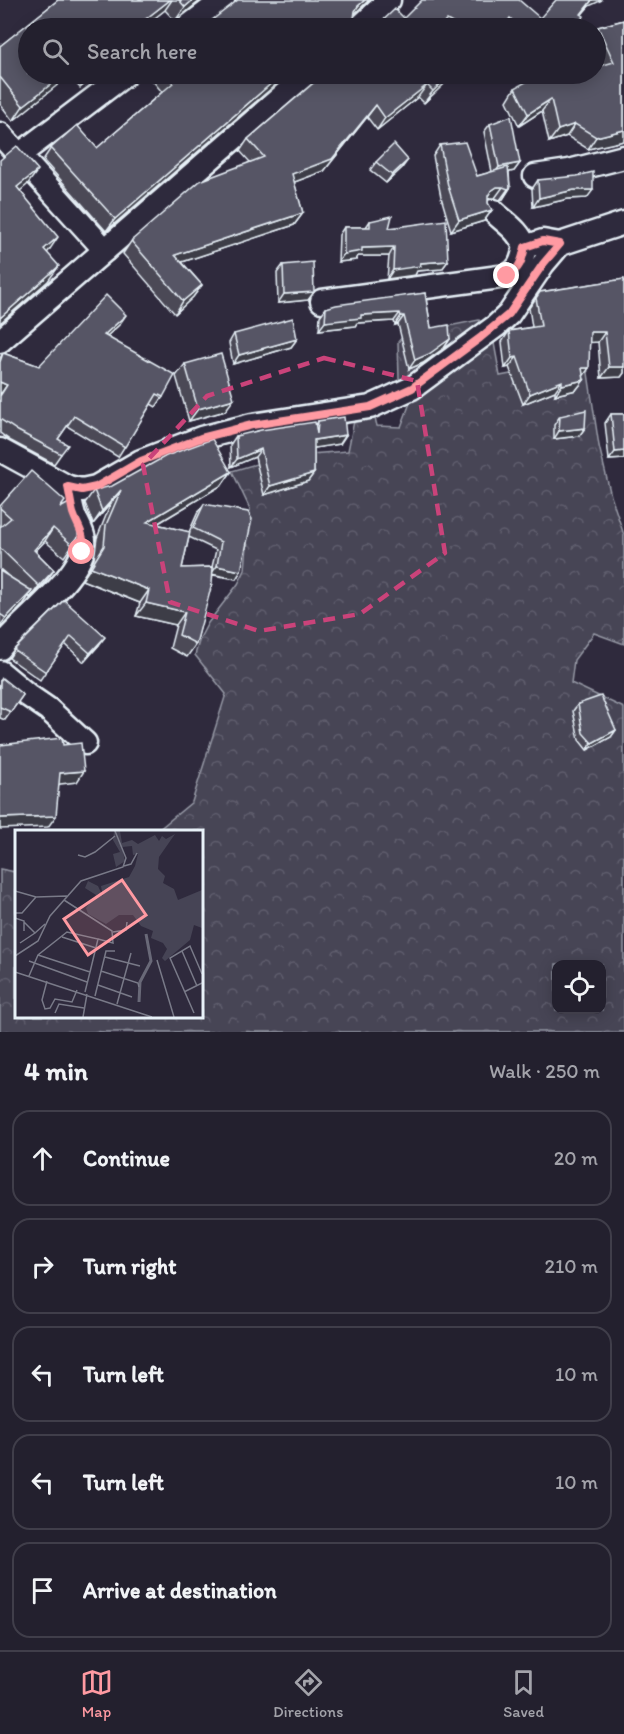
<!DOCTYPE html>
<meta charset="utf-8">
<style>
body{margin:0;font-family:Itim,sans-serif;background:#2b2836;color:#f1f3f6}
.controls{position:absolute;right:18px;bottom:18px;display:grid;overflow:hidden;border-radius:12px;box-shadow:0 3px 15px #0003}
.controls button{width:54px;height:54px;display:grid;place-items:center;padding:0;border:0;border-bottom:2px solid #403e4a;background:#23202e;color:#f1f3f6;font:30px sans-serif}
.stop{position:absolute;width:18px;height:18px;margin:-14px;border:4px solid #ff9aa2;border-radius:50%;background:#fff}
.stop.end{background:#ff9aa2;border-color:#fff;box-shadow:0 2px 6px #0008}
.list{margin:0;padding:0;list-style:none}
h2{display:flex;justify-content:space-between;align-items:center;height:78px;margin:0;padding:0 24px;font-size:26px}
h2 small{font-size:20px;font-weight:400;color:#a3a3aa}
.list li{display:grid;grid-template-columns:39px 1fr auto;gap:18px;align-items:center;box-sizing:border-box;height:96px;margin:0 12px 12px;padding:0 12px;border:2px solid #403e4a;border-radius:18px}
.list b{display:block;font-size:22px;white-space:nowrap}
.list em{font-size:20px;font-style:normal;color:#a3a3aa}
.icon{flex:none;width:33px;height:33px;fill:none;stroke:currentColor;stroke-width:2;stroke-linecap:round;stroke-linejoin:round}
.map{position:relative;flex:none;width:624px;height:1032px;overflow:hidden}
.search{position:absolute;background:#23202e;box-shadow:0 3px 15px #0003;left:18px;right:18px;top:18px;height:66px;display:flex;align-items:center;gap:15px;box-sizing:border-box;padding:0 21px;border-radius:33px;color:#a3a3aa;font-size:22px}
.sheet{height:618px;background:#23202e}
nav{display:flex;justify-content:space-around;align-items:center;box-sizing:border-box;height:84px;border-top:2px solid #403e4a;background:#23202e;font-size:16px;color:#a3a3aa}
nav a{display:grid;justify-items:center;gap:3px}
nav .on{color:#ff9aa2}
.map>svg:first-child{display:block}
</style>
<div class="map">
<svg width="624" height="1032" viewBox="0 0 624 1032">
<defs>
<pattern id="forest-crowns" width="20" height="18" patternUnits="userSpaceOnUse" patternTransform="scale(1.5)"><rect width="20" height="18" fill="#464455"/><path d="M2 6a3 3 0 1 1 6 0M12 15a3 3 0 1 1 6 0" fill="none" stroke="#615f6e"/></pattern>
</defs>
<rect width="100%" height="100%" fill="#2f2a3d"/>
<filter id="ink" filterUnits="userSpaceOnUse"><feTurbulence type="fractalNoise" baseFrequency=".0167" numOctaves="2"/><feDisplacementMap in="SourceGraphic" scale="12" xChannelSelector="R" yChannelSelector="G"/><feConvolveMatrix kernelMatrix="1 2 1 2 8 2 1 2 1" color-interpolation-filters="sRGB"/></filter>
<g filter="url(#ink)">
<!-- forest -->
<path fill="url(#forest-crowns)" stroke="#979aa6" stroke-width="1.5" fill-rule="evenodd" d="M479 320 492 332 500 376 586 360 599 446 611 496 624 535V644L594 633 574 660 571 683 624 708V1032H0V869L16 872V1016H201V831H157L192 802 226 694 195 655 200 638 208 623 238 584 245 570 250 509 232 471 284 456 348 451 355 416 373 410 377 426 401 427 413 395 399 378 398 342 415 322 424 331ZM556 964H602V1010H556Z"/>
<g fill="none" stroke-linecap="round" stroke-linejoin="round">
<defs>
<g id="minor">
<polyline points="186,28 223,0"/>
<polyline points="359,28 389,0"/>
<polyline points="0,134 105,250 308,74"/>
<polyline points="19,155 126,74"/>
<polyline points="535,176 569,171 624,157"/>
<path d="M493 211C505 223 519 230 525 247"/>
<path d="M322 301 507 276C520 270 522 260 525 247L543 241 560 244"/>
<polyline points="0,341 105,250"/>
<polyline points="0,450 68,487 82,490 96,487 141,461 201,438 252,425 370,407 412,388 496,326 509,314 543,264 560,244 624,223"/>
<path d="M0 648C18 623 88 573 84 540 83 531 77 523 74 515 71 506 70 496 68 487"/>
<polyline points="0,672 29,696 48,709 85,743"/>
</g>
</defs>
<!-- minor casing -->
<use href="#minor" stroke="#e8f1f8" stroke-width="27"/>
<!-- minor -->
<use href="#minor" stroke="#2f2a3d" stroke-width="22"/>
</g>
<!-- wall -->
<g fill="#4b4957" stroke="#e8f1f8" stroke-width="1.5" fill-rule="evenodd">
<polygon points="58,0 201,0 175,21 165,10 142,28 28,28 28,74 97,74 80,88 69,75 13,121 0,104 0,46"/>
<polygon points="589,6 582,14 575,28 371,28 404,18 540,18"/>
<polygon points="624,20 624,141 588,149 567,136 549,142 542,111 519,126 507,101 515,88 552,81 602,65 596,52 596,31 598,27"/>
<polygon points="147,74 288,74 106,231 43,160 51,148 97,148 162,92"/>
<polygon points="321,74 451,74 443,85 424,103 418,97 377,130 367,117 324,171 294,182 303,213 294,225 182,262 202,285 193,297 175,314 123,254 124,252 132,240 250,162 240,151 248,139 321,76"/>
<polygon points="490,124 520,163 514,171 509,172 510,188 503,199 500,200 495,198 490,198 488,199 488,203 492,210 484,221 451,231 441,197 433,156 440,145 477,176 492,172 484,132"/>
<polygon points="376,162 402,168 386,183 370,170"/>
<polygon points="538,180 587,198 568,199 533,207 532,189"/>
<polygon points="370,221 389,228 448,261 442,269 417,271 415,275 387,279 389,256 358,256 356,260 338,262 339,235 344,227 366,227"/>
<polygon points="283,265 308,300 278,303 277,273"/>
<polygon points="624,279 624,373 621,377 601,378 598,342 590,342 583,376 584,380 576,390 555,395 555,391 523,404 509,367 505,368 502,342 509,331 532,327 529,308 540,292"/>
<polygon points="425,293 431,328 450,339 444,348 423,363 409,369 398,324 395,325 394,321 357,323 355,326 319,330 320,316 326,308"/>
<polygon points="119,325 107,336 163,397 156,407 151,404 118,457 67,426 58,439 61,454 54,464 11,441 0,433 0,358 3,353 39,366"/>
<polygon points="234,334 297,339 291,347 233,364 229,343"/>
<polygon points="185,364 225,411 189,421 176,376"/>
<polygon points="611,414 624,414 624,459 609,460 605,423"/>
<polygon points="560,416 585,428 579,436 554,439 554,425"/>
<polygon points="318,421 340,444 314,448 314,473 308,481 264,495 255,457 231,467 230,445 236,436 316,425"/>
<path d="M231 472 222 485 157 524 189 532 198 512 204 504 241 571 236 579 213 575 196 644 187 657 170 648 176 625 136 616 140 603 82 580 94 559 97 538 111 503 93 524 85 503 94 490ZM189 537 216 550 212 567 182 568Z"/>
<polygon points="0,506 60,508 78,537 64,557 45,541 35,551 54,570 45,582 30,598 29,596 22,606 0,628 0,571 7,575 0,569"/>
<polygon points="64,600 99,645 84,662 65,644 40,680 9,658 14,650"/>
<polygon points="0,681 23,695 5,720 0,718"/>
<polygon points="578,704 616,730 611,737 587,750 579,740 573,711"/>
</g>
<!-- shaded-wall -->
<g fill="#3d3c47" stroke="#e8f1f8" stroke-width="1.5">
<polygon points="170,0 172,0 165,10 142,28 134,28"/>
<polygon points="193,0 201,0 175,21 185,7"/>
<polygon points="365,0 369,0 350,18 358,6"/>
<polygon points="592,0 602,0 589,6 572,26"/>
<polygon points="584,16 575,28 571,28"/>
<polygon points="64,74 71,74 13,121 23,106"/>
<polygon points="90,74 97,74 80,88"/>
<polygon points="282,74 288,74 106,231 115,219"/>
<polygon points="451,74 443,85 424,103 433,91"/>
<polygon points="427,85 418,97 377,130 385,118"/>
<polygon points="551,99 542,111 519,126 528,114"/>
<polygon points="376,105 367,117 324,171 284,186 292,174"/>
<polygon points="575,124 567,136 549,142 558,130"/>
<polygon points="624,130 624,141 588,149 596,137"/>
<polygon points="408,160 402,168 386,183 392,175"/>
<polygon points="520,163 514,171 493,176 499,167"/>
<polygon points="38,170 27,185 7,202 17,187"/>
<polygon points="497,187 503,187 495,198 490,198 483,202 491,191"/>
<polygon points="510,188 503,199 500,200 508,189"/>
<polygon points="574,190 593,190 587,198 568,199 533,207 539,198"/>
<polygon points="492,210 484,221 451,231 459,220"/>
<polygon points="303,213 294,225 167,267 175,255"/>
<polygon points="58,237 48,252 34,264 44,249"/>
<polygon points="394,247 389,256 358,256 356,260 338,262 344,254 362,248"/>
<polygon points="448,261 442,269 417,271 415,275 387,279 393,270 420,263"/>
<polygon points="59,266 48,281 0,323 0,318 2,316"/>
<polygon points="202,285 193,297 175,314 183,301"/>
<polygon points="314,292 308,300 278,303 284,294"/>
<polygon points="400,313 394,321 357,323 355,326 319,330 325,322 361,315"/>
<polygon points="126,315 119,325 97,345 104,335"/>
<polygon points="401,316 404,316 398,324 395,325"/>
<polygon points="590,332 605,332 598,342 583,343"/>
<polygon points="297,339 291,347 233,364 239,355"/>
<polygon points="450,339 444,348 423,363 409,369 415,360"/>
<polygon points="517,357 509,367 505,368 512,358"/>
<polygon points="609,367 624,367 624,373 621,377 601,378"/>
<polygon points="582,368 589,368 582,378"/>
<polygon points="584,380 576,390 555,395 562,385"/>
<polygon points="562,381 555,391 523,404 530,394"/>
<polygon points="0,382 7,385 0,395"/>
<polygon points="234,399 225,411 189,421 198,409"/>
<polygon points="585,428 579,436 554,439 559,431"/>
<polygon points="346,435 340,444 308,449 314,440"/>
<polygon points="261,449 255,457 231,467 237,459"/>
<polygon points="624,451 624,459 609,460 615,452"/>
<polygon points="231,472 222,485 138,535 147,522"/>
<polygon points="314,473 308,481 264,495 270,486"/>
<polygon points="121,490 111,503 93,524 102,511"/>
<polygon points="53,528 45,541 25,562 34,550"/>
<polygon points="217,566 241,571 236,579 211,574"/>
<polygon points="91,567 149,590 140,603 82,580"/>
<polygon points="54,570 45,582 30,598 39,586"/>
<polygon points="32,591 22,606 0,628 0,626 6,618"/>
<polygon points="146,603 185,612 176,625 136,616"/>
<polygon points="105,637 99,645 84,662 90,653"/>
<polygon points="616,730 611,737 587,750 592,743"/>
<polygon points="84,771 77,782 52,785 60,773"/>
<polygon points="56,816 48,827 0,829 0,818"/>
</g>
<!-- building -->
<g fill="#575565" stroke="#e8f1f8" stroke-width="1.5">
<polygon points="58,0 170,0 134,28 28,28 28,74 64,74 23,106 0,77 0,46"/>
<polygon points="179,0 193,0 185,7"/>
<polygon points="238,0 365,0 358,6 355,11 354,18 358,26 363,28 198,28 203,27"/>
<polygon points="422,0 519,0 540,18 556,0 592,0 581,14 584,16 571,28 520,28 510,18 503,28 461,28 447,20 438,28 371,28 377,26 395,9 404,18"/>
<polygon points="624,20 624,130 596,137 575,124 558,130 551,99 528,114 515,88 540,74 549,74 552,81 575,74 596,74 596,67 614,62 598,27"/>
<polygon points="165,74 282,74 115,219 51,148 77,125 97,148 173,83"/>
<polygon points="324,74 451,74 433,91 427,85 385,118 376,105 332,159 292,174 303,213 175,255 202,285 183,301 132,242 132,240 200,181 264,157 248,139"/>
<polygon points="511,116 520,163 499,167 490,124"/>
<polygon points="465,142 477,176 508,167 510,188 508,189 503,187 497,187 491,191 488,196 488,203 492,210 459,220 448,186 440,145"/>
<polygon points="394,144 408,160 392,175 376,162"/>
<polygon points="17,146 38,170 17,187 58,237 44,249 59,266 0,318 0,160"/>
<polygon points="593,172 593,190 574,190 539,198 538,180 577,176"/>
<polygon points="392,216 389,228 446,220 448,261 420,263 421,266 393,270 394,247 362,248 362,251 344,254 344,227 370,227 370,221"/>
<polygon points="313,262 314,292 284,294 283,265"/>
<polygon points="624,279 624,367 609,367 605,332 590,332 589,368 582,368 584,380 562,385 562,381 530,394 517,357 512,358 509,331 541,326 536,298 540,292"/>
<polygon points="425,293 431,328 449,325 450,339 429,354 415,360 404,316 401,316 400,313 361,315 361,318 325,322 326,308 336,305"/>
<polygon points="106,295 126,315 104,335 175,375 163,397 157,394 125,447 74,416 58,439 68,445 61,454 18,431 0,419 0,396 7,385 0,382 0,362 3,353 39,366"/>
<polygon points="293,318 297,339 239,355 234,334"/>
<polygon points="221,354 234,399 198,409 185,364"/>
<polygon points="586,410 585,428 559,431 560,416"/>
<polygon points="611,414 624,414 624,451 615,452"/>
<polygon points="344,417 346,435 314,440 314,473 270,486 261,449 237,459 236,436 261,430 315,422 317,434 318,421"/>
<polygon points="212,439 231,472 147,522 190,532 182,568 213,567 212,584 196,644 179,635 185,612 146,603 149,590 91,567 104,546 106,525 121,490 102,511 94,490 112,486 166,456"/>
<polygon points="31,471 65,501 60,508 69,503 79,528 78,537 72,545 53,528 34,550 54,570 39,586 0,548 0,527 11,518 0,508 0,506"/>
<polygon points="204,504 248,512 252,519 241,571 217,566 221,542 193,528"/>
<polygon points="0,571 32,591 6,618 0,614"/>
<polygon points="64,600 105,637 90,653 71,636 46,672 14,650"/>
<polygon points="2,678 23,695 11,712 0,707 0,681"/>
<polygon points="601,696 616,730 592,743 583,733 578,704"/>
<polygon points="62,738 63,745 81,743 84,771 60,773 56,816 0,818 0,745"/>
</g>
</g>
<g fill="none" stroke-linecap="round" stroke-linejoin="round" filter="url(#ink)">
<!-- route -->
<path stroke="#ff9aa2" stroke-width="8" d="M82 552C86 534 78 528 73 513 71 505 70 496 68 487L82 490 96 487 141 461 201 438 252 425 370 407 412 388 480 338 509 314 543 264 560 244 543 241 525 247C522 260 520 270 507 276"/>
</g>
<!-- marked area -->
<path fill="none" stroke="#ca437a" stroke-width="4.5" stroke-dasharray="12 8" stroke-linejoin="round" d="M324 358 417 381 445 553 360 614 259 631 170 602 143 465 207 396Z"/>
<!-- overview -->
<g transform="translate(15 830)">
<rect width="188" height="188" fill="#2f2a3d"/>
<path d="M99 1H105L107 13 117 10 123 14 140 5 144 11 147 6 151 9 160 4 144 27 143 39 150 46 148 53 159 59 163 70 187 60V98L179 95 175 110 150 131 147 128 152 119 148 113 136 108 138 101 126 96 118 85H104L91 94 73 84 71 78 81 65 70 58 73 51 83 56 88 67 86 56 114 47 120 36 123 24 118 25 117 16 107 17 110 31 101 37 98 24 105 22 98 10Z" fill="#464455"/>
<path fill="none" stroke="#696978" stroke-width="3" d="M124 172 125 152 136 131 131 104"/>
<path fill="none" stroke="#797a88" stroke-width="1.5" d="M63 25 70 27 80 22 100 6M109 36 116 34 122 23M0 61 21 67 52 66M49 70 97 101 98 113 83 109M0 83H7L21 67M0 88 9 91V101M9 92 20 103 30 94M98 102 111 100 112 92M47 107 81 118M5 113 20 103M167 121 182 156M23 125 75 142 70 162M0 126 23 111 35 86 66 51 108 37 111 28 100 1M90 127 125 136M142 130 159 187M14 131 72 152M86 141 123 153 124 157M0 142 137 187M14 146 23 125 52 102 83 109 75 142M32 151 27 170 30 179 35 178 40 169 57 172 62 160M83 155 117 167M169 162 187 153M80 166 91 121H100M102 174 116 123M40 183 44 174 69 178M179 183 155 128 175 116 187 144M68 187 72 164"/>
<path fill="#ff9aa2" fill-opacity="0.15" stroke="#ff9aa2" stroke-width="3" d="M107 50 131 85 73 125 49 89Z"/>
<rect width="188" height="188" fill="none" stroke="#e8f1f8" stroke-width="3"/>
</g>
</svg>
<div class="controls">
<button><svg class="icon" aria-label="locate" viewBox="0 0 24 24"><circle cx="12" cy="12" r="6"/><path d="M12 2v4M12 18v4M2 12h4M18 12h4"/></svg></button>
</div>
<div class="stop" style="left:82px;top:552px"></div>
<div class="stop end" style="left:507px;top:276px"></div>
<div class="search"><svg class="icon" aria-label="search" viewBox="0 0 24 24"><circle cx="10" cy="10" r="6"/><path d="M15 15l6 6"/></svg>Search here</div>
</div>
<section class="sheet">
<h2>4 min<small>Walk · 250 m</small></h2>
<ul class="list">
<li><svg class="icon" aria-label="ahead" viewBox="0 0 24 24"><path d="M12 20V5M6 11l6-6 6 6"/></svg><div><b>Continue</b></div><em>20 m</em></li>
<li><svg class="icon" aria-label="right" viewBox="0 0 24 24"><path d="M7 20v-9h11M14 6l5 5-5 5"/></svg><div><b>Turn right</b></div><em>210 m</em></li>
<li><svg class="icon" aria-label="left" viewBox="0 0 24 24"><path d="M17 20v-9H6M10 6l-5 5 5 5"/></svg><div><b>Turn left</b></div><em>10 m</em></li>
<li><svg class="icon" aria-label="left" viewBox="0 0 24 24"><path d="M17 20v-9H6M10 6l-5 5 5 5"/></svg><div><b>Turn left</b></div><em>10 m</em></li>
<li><svg class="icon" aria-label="arrive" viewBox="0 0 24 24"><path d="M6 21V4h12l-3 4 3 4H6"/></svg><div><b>Arrive at destination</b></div></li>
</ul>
</section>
<nav>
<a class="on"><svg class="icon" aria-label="map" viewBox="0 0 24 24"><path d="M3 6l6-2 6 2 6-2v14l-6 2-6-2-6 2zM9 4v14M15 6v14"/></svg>Map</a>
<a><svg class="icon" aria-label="directions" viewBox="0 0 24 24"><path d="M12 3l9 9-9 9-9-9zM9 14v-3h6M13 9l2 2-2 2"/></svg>Directions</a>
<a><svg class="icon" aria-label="saved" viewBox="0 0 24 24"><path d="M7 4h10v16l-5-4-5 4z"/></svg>Saved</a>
</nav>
